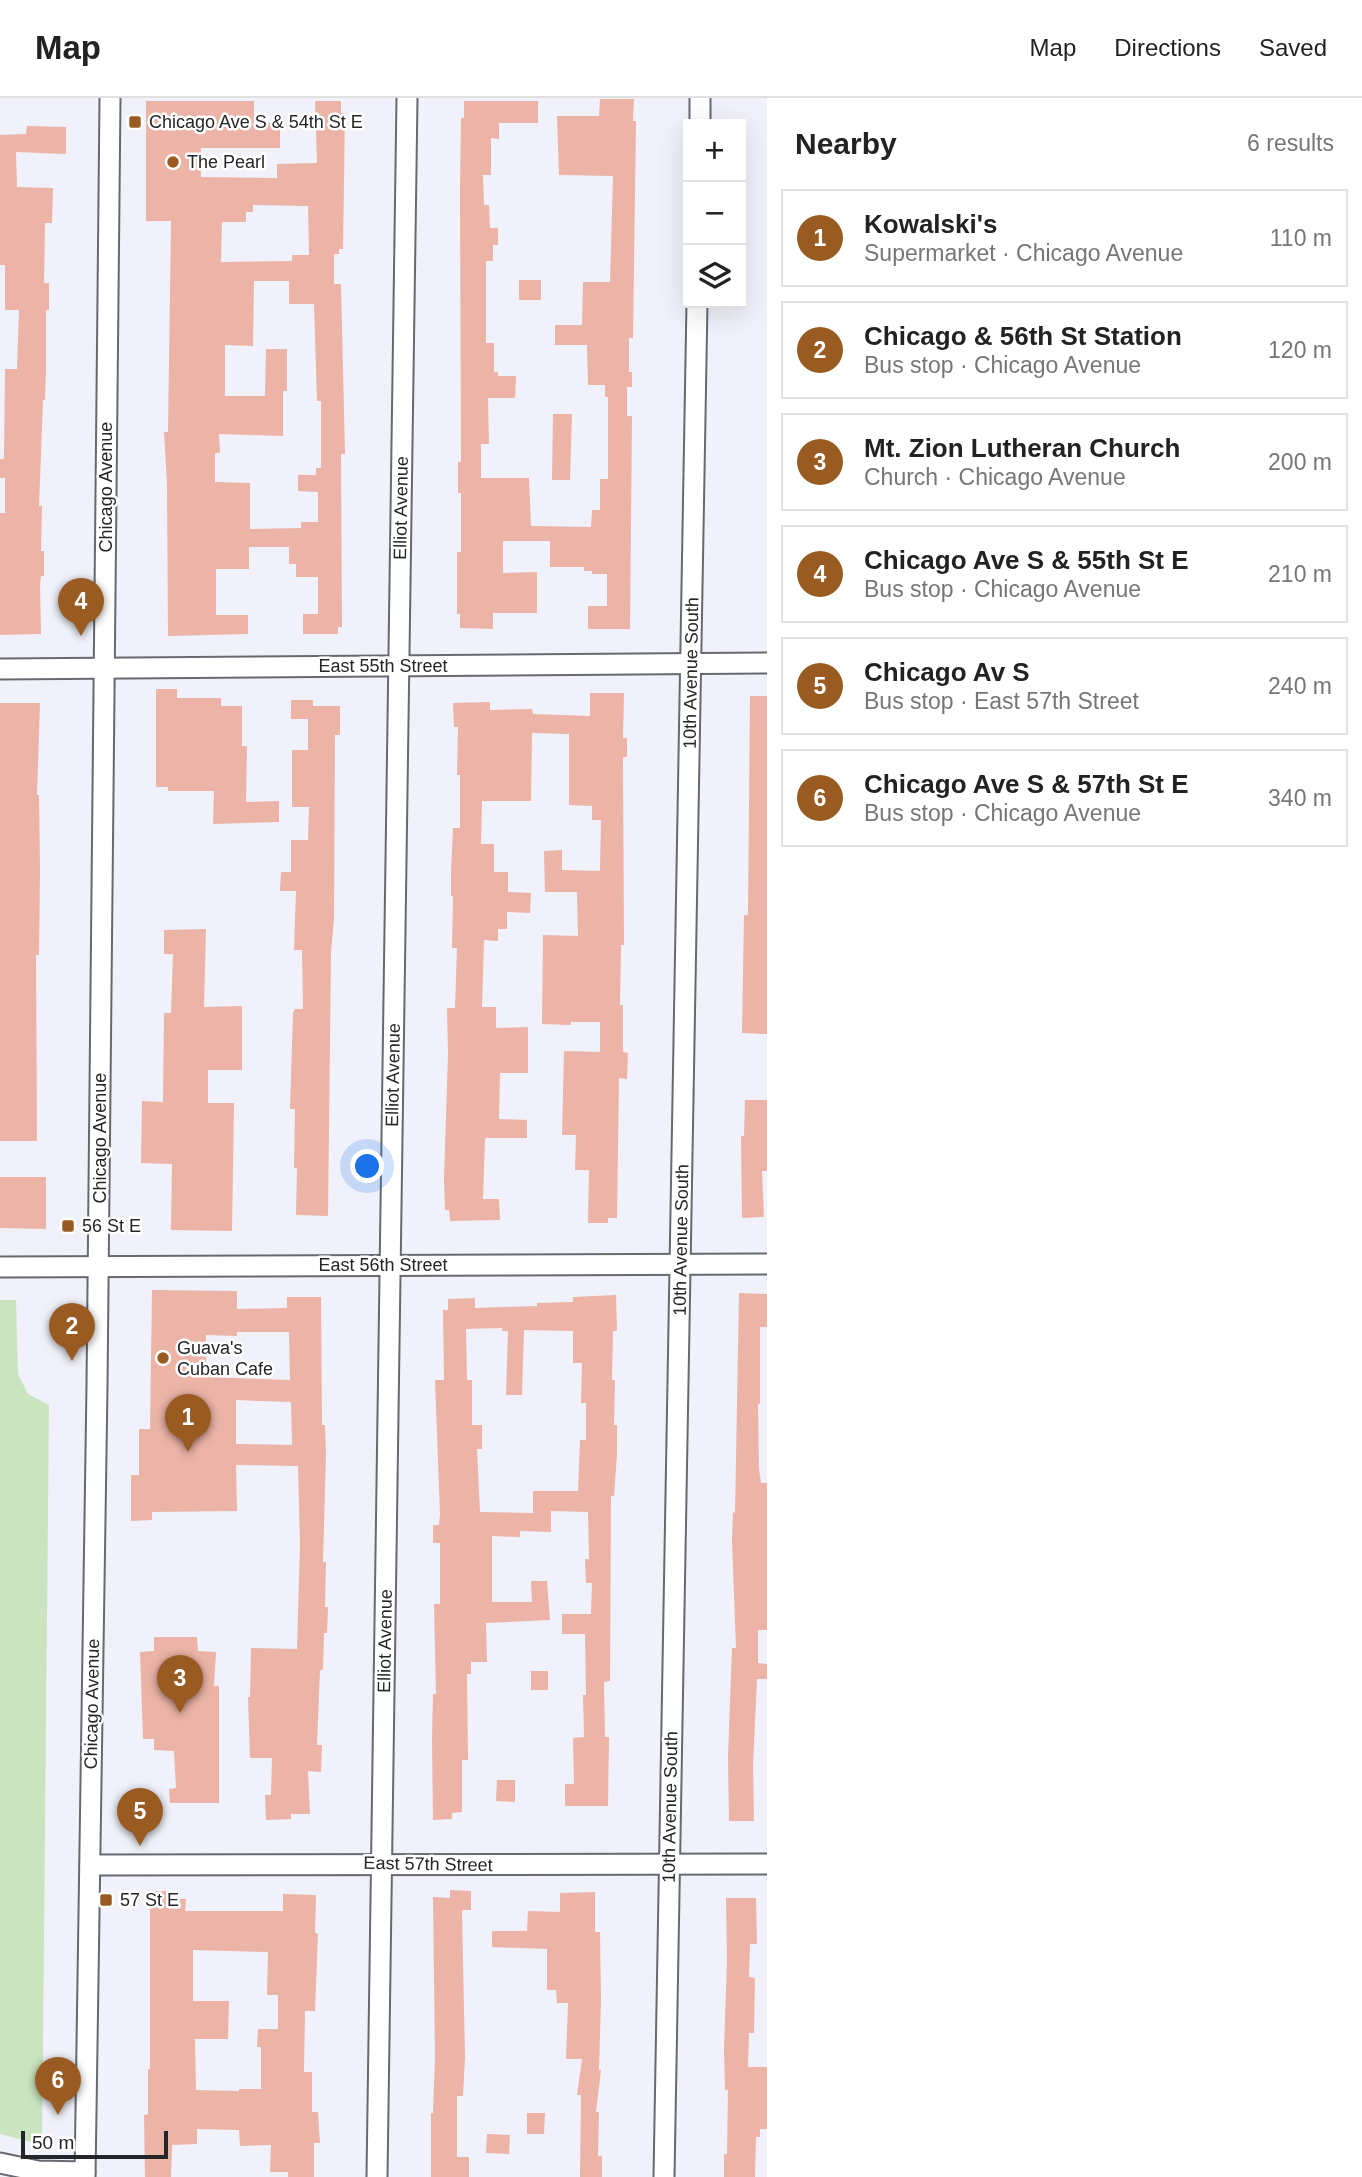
<!DOCTYPE html>
<meta charset="utf-8">
<style>
body{margin:0;font-family:Helvetica,sans-serif;background:#f2f2f2;color:#222}
.controls{position:absolute;right:21px;top:21px;display:grid;overflow:hidden;border-radius:0px;box-shadow:0 7px 28px #0002}
.controls button{width:63px;height:63px;display:grid;place-items:center;padding:0;border:0;border-bottom:2px solid #e0e0e0;background:#fff;color:#222;font:35px sans-serif}
.scale{position:absolute;left:21px;bottom:18px;width:147px;box-sizing:border-box;padding-left:7px;border:4px solid #242528;border-top:0;font-size:19px;line-height:24px;white-space:nowrap;color:#242528;-webkit-text-stroke:5px #fff;paint-order:stroke}
.you{position:absolute;left:368px;top:1069px;width:24px;height:24px;margin:-18px;border:5px solid #fff;border-radius:50%;background:#1a73e8;box-shadow:0 0 0 10px #1a73e833}
.badge{display:grid;place-items:center;width:46px;height:46px;border-radius:50%;background:#995b21;color:#fff;font-size:23px;font-weight:700}
.pin{position:absolute;translate:-50% -58px;filter:drop-shadow(0 2px 4px #0008)}
.pin::after{content:'';position:absolute;top:37px;width:24px;height:21px;background:inherit;clip-path:polygon(0 0,100% 0,50% 100%)}
.list{margin:0;padding:0;list-style:none}
h2{display:flex;justify-content:space-between;align-items:center;height:91px;margin:0;padding:0 28px;font-size:30px}
h2 small{font-size:23px;font-weight:400;color:#767676}
.list li{display:grid;grid-template-columns:46px 1fr auto;gap:21px;align-items:center;box-sizing:border-box;height:98px;margin:0 14px 14px;padding:0 14px;border:2px solid #e0e0e0;border-radius:0px}
.list b{display:block;font-size:26px;white-space:nowrap}
.list p{margin:0;font-size:23px;white-space:nowrap;color:#767676}
.list em{font-size:23px;font-style:normal;color:#767676}
.icon{flex:none;width:38px;height:38px;fill:none;stroke:currentColor;stroke-width:2;stroke-linecap:round;stroke-linejoin:round}
.map{position:relative;flex:none;width:767px;height:2079px;overflow:hidden}
header{display:flex;align-items:center;gap:42px;box-sizing:border-box;height:98px;padding:0 35px;background:#fff;border-bottom:2px solid #e0e0e0}
header strong{font-size:33px}
nav{display:flex;gap:38px;margin-inline-start:auto;font-size:24px}
main{display:flex}
aside{flex:1;background:#fff}
.map>svg:first-child{display:block}
</style>
<header>
<strong>Map</strong>
<nav><a>Map</a><a>Directions</a><a>Saved</a></nav>
</header>
<main>
<div class="map">
<svg width="767" height="2079" viewBox="0 0 767 2079">
<rect width="100%" height="100%" fill="#f0f1fa"/>
<!-- green -->
<polygon fill="#c9e4be" points="0,1202 16,1202 18,1276 28,1296 49,1307 42,2047 0,2036"/>
<!-- building -->
<g fill="#ecb3a7" fill-rule="evenodd">
<polygon points="600,1 634,1 633,23 636,23 633,240 629,240 629,274 632,274 632,289 627,289 627,318 632,318 630,531 588,531 588,508 607,508 607,476 592,476 592,473 584,473 584,469 550,469 550,443 503,443 503,475 537,474 537,515 493,515 493,531 460,530 460,516 457,516 457,454 461,454 461,395 458,395 458,364 461,364 460,91 461,20 464,20 464,3 538,3 538,25 499,25 499,41 491,40 491,77 483,77 484,107 489,107 490,130 498,130 498,147 493,147 493,163 486,163 486,245 494,245 494,274 498,274 498,278 516,278 515,300 488,300 489,346 481,346 481,380 529,380 531,428 591,429 592,412 600,412 600,381 608,381 608,299 605,299 605,287 588,287 587,247 555,247 555,227 582,227 583,184 610,184 613,78 559,77 557,18 599,18"/>
<path d="M146 3H254V25H280V50H201V79L277 80V66L317 65 315 3H341V15H345L343 151H339V156H334V186H341L345 356H341L342 529H338V536H303V516H318V479H296V466H289V449H249V471H216V517H248V536L168 538 167 385 164 334H168L171 123H146ZM253 107 308 108 309 157H292V163L221 164 222 124H246V114H253ZM254 183H289V206H314L317 303H321V370H316V377H298V393L318 394V424H301V430L250 431V385L215 384V355H220L219 336 283 338V293H287V251H266L265 298H225V247L253 248Z"/>
<polygon points="27,28 66,29 66,56 16,54 17,89 53,90 52,125 45,125 44,185 49,185 49,212 46,212 46,272 45,302 43,302 39,408 42,408 41,453 44,453 44,478 41,478 40,487 41,536 0,537 0,415 5,415 5,380 0,380 0,361 4,361 5,271 17,271 19,212 5,212 5,167 0,167 0,37 26,36"/>
<rect x="519" y="182" width="22" height="20"/>
<polygon points="553,316 572,316 570,382 552,382"/>
<polygon points="156,591 177,591 177,600 221,600 221,608 242,608 242,648 247,648 246,704 279,703 279,724 213,726 214,693 168,693 168,689 156,689"/>
<polygon points="590,595 624,595 623,640 627,640 627,659 623,659 623,666 624,847 621,847 620,907 623,907 623,954 628,955 627,981 619,980 617,1120 608,1120 608,1125 588,1125 589,1072 575,1072 576,1037 562,1037 564,953 600,954 600,924 571,924 571,927 542,926 543,837 578,838 577,794 545,794 544,753 562,752 562,772 600,773 601,722 592,722 592,708 569,707 569,636 532,635 531,703 482,703 481,746 494,746 494,774 508,774 508,794 531,795 530,815 507,814 507,831 498,831 498,843 484,842 482,909 496,909 496,930 528,929 528,975 500,975 499,1021 527,1022 527,1040 485,1040 483,1101 499,1101 500,1122 450,1123 449,1112 445,1112 444,1081 448,956 447,910 455,910 457,850 452,850 453,798 451,798 451,773 453,730 460,730 460,677 457,677 458,629 454,629 453,605 490,604 490,612 532,611 533,616 590,618"/>
<polygon points="750,598 767,598 767,936 742,935 744,817 748,817"/>
<polygon points="291,602 313,602 313,608 340,608 340,637 335,637 334,821 331,854 328,1118 296,1117 297,1070 294,1070 295,1011 290,1011 293,915 295,911 303,911 302,852 294,852 296,793 280,793 281,774 291,774 291,742 308,742 309,709 292,709 292,652 308,652 308,621 291,621"/>
<polygon points="0,605 40,605 37,697 39,697 40,772 39,857 36,857 37,1043 0,1043"/>
<polygon points="206,831 204,909 242,908 242,972 208,972 208,1005 234,1005 232,1133 171,1132 172,1066 141,1065 142,1003 163,1004 164,915 171,915 173,856 164,856 164,832"/>
<polygon points="745,1002 767,1002 767,1073 762,1073 764,1119 742,1120 741,1038 744,1038"/>
<polygon points="0,1079 46,1079 46,1131 0,1130"/>
<path d="M152 1192 237 1193V1211L287 1210V1199H321L322 1327H325L326 1356 323 1464H326L325 1509H328L327 1535H324L323 1572H320L317 1647H322L321 1674 308 1673 310 1716H291V1721L266 1722 265 1697H271L272 1660H250L248 1599H250L251 1550 297 1551 300 1447 298 1368 236 1367 237 1413 152 1414V1422L131 1423V1377H139V1331H150ZM237 1234H289L290 1282 206 1279V1237L237 1238ZM236 1302 291 1304 292 1347 236 1346Z"/>
<polygon points="739,1195 767,1196 767,1229 760,1229 760,1306 758,1306 759,1371 761,1385 767,1385 767,1532 758,1532 758,1565 767,1566 767,1581 757,1581 753,1667 754,1723 729,1723 728,1659 732,1550 736,1550 732,1443 733,1414 735,1415"/>
<path d="M616 1197 617 1233H613L612 1282H615L614 1327H617V1356L614 1398H611L610 1583 604 1584 605 1639H609L608 1708H565V1686H574L573 1640 584 1639 583 1597H586L585 1536H562V1516H591L592 1485H586L585 1461H589L588 1414 551 1413V1434L520 1433V1439L492 1438V1504H532L531 1483H547L550 1522 486 1525 487 1564H471V1576H467L468 1662H462V1714L452 1715V1721L433 1722 432 1641 433 1596H436L434 1506H440V1445H433V1427H439L440 1416 435 1282H444L443 1212H448V1201L475 1200V1210L537 1208V1205L573 1204V1199ZM502 1230V1233H508L506 1297H522L524 1232 573 1233V1265H582L581 1305H586V1342H580L578 1393H533V1415L480 1414 477 1351H482V1327H472V1282H467L466 1231Z"/>
<polygon points="154,1539 197,1539 198,1553 216,1554 214,1588 219,1588 219,1705 170,1705 169,1691 176,1690 174,1653 154,1652 154,1641 143,1641 140,1554 154,1553"/>
<rect x="531" y="1573" width="17" height="19"/>
<polygon points="497,1682 515,1682 515,1704 496,1703"/>
<polygon points="450,1792 471,1793 471,1812 462,1812 465,1959 463,1998 457,1998 457,2059 469,2059 469,2079 431,2079 431,2015 433,2015 435,1959 433,1799 450,1800"/>
<path d="M150 1793H177V1801H186L185 1813H283V1796L316 1797 315 1835 318 1836 315 1913H305L304 1974H312V2014H318L320 2045H314V2079H288V2074H270L271 2047 240 2048 239 2032 197 2031V2046L172 2047 171 2079H145L144 2017 148 2016V1971H150ZM193 1852 268 1854 267 1897H278V1931H258L257 1949H261V1991H239V1993L196 1992 195 1941H228L229 1903H193Z"/>
<polygon points="595,1794 595,1834 600,1834 601,1902 599,1972 601,1972 596,2014 599,2014 598,2058 602,2058 602,2079 580,2079 581,1997 577,1997 582,1961 566,1961 568,1905 557,1905 556,1892 547,1892 547,1851 492,1849 492,1833 527,1833 528,1813 560,1814 560,1795"/>
<polygon points="726,1800 756,1800 757,1846 750,1846 749,1879 755,1880 754,1935 749,1935 748,1969 767,1969 767,2031 760,2031 760,2039 756,2039 755,2079 724,2079 724,2056 727,2056 728,1992 725,1992 724,1951 727,1862"/>
<polygon points="527,2015 545,2015 544,2036 527,2036"/>
<polygon points="487,2036 510,2037 509,2056 486,2055"/>
</g>
<g fill="none" stroke-linecap="round" stroke-linejoin="round">
<defs>
<g id="minor">
<polyline points="700,26 700,0"/>
<polyline points="0,571 767,565"/>
<polyline points="0,1169 767,1166"/>
<polyline points="90,1767 767,1766"/>
<polyline points="0,2065 38,2073 85,2074"/>
<polyline points="85,2079 97,1288 110,0"/>
<polyline points="377,2079 407,0"/>
<polyline points="664,2079 697,205"/>
</g>
</defs>
<!-- minor casing -->
<use href="#minor" stroke="#676970" stroke-width="23"/>
<!-- minor -->
<use href="#minor" stroke="#fff" stroke-width="19"/>
</g>
<!-- markers -->
<g fill="#995b21" stroke="#fff" stroke-width="2.5">
<rect x="128" y="17" width="14" height="14" rx="3.5"/>
<circle cx="173" cy="64" r="7"/>
<rect x="61" y="1121" width="14" height="14" rx="3.5"/>
<circle cx="163" cy="1260" r="7"/>
<rect x="99" y="1795" width="14" height="14" rx="3.5"/>
</g>
<g text-anchor="middle" stroke-width="5" stroke-linejoin="round" paint-order="stroke">
<!-- poi labels -->
<g font-size="18" fill="#242528" stroke="#fff" text-anchor="start">
<text x="149" y="30">Chicago Ave S &amp; 54th St E</text>
<text x="187" y="70">The Pearl</text>
<text x="82" y="1134">56 St E</text>
<text x="177" y="1256">Guava's<tspan x="177" dy="21">Cuban Cafe</tspan></text>
<text x="120" y="1808">57 St E</text>
</g>
<!-- street labels -->
<g font-size="18" fill="#242528" stroke="#fff">
<text transform="translate(106 389) rotate(-90)" y="6">Chicago Avenue</text>
<text transform="translate(401 410) rotate(-89)" y="6">Elliot Avenue</text>
<text x="383" y="574">East 55th Street</text>
<text transform="translate(691 575) rotate(-89)" y="6">10th Avenue South</text>
<text transform="translate(393 977) rotate(-89)" y="6">Elliot Avenue</text>
<text transform="translate(100 1040) rotate(-90)" y="6">Chicago Avenue</text>
<text transform="translate(681 1142) rotate(-89)" y="6">10th Avenue South</text>
<text x="383" y="1173">East 56th Street</text>
<text transform="translate(385 1543) rotate(-89)" y="6">Elliot Avenue</text>
<text transform="translate(92 1606) rotate(-89)" y="6">Chicago Avenue</text>
<text transform="translate(670 1709) rotate(-89)" y="6">10th Avenue South</text>
<text transform="translate(428 1766) rotate(1)" y="6">East 57th Street</text>
</g>
</g>
</svg>
<div class="controls">
<button>+</button>
<button>−</button>
<button><svg class="icon" aria-label="layers" viewBox="0 0 24 24"><path d="M12 4l9 5-9 5-9-5zM3 14l9 5 9-5"/></svg></button>
</div>
<div class="scale">50 m</div>
<div class="you"></div>
<div class="pin badge" style="left:188px;top:1354px">1</div>
<div class="pin badge" style="left:72px;top:1263px">2</div>
<div class="pin badge" style="left:180px;top:1615px">3</div>
<div class="pin badge" style="left:81px;top:538px">4</div>
<div class="pin badge" style="left:140px;top:1748px">5</div>
<div class="pin badge" style="left:58px;top:2017px">6</div>
</div>
<aside>
<h2>Nearby<small>6 results</small></h2>
<ul class="list">
<li><span class="badge">1</span><div><b>Kowalski's</b><p>Supermarket · Chicago Avenue</p></div><em>110 m</em></li>
<li><span class="badge">2</span><div><b>Chicago &amp; 56th St Station</b><p>Bus stop · Chicago Avenue</p></div><em>120 m</em></li>
<li><span class="badge">3</span><div><b>Mt. Zion Lutheran Church</b><p>Church · Chicago Avenue</p></div><em>200 m</em></li>
<li><span class="badge">4</span><div><b>Chicago Ave S &amp; 55th St E</b><p>Bus stop · Chicago Avenue</p></div><em>210 m</em></li>
<li><span class="badge">5</span><div><b>Chicago Av S</b><p>Bus stop · East 57th Street</p></div><em>240 m</em></li>
<li><span class="badge">6</span><div><b>Chicago Ave S &amp; 57th St E</b><p>Bus stop · Chicago Avenue</p></div><em>340 m</em></li>
</ul>
</aside>
</main>
